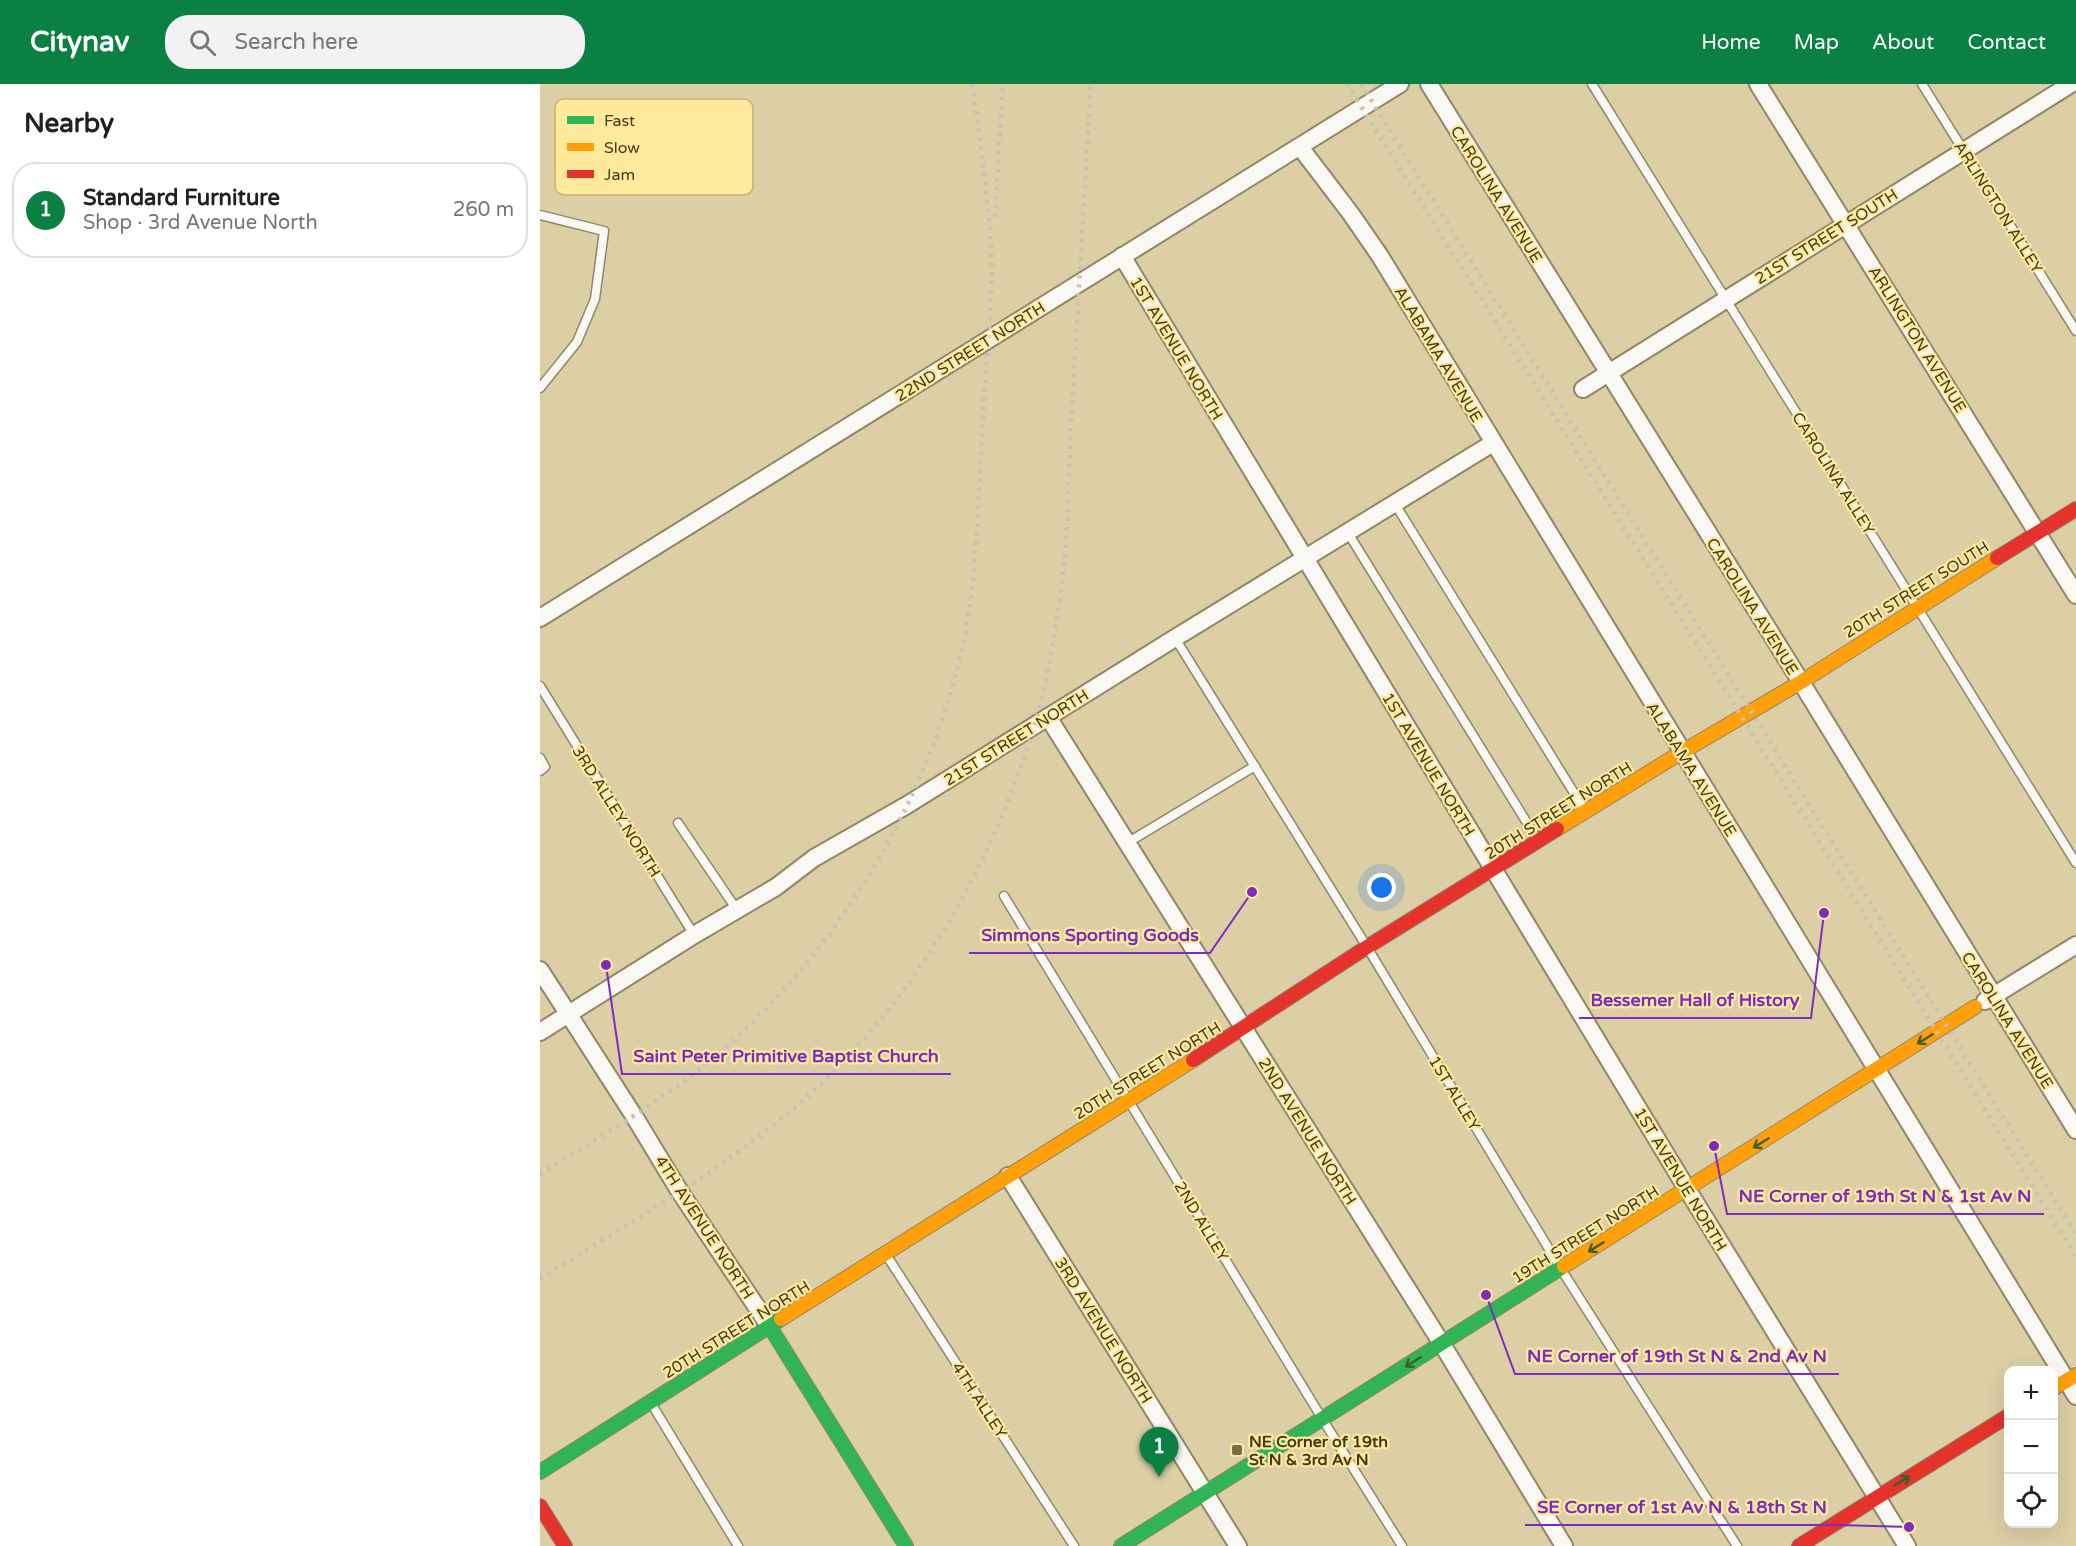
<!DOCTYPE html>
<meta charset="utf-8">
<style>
body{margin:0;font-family:"Varela Round",sans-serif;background:#f2f2f2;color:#202124}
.controls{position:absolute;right:18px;bottom:18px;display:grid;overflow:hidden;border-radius:12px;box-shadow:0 6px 24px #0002}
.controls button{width:54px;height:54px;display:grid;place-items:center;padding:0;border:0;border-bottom:2px solid #e0e0e0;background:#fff;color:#202124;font:30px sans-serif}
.you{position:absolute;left:842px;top:804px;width:21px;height:21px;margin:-15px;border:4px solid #fff;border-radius:50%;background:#1a73e8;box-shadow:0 0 0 9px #1a73e833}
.badge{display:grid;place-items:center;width:39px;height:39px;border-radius:50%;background:#0b8043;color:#fff;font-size:20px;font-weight:700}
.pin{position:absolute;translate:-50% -50px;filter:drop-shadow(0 2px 3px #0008)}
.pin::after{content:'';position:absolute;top:32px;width:21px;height:18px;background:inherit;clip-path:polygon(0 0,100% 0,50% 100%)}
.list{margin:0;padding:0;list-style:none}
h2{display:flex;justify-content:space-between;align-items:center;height:78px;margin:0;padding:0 24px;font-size:26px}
h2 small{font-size:20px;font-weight:400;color:#757577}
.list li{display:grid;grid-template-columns:39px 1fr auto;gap:18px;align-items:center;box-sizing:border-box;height:96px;margin:0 12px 12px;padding:0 12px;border:2px solid #e0e0e0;border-radius:24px}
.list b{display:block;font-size:22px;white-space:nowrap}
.list p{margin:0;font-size:20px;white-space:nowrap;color:#757577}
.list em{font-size:20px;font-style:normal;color:#757577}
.icon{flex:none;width:33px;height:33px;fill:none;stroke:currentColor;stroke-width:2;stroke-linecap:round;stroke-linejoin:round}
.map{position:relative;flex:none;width:1536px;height:1462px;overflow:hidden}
header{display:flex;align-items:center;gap:36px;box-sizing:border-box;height:84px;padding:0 30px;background:#0b8043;color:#fff}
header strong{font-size:28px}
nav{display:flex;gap:33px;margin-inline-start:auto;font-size:21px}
.search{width:420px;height:54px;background:#f2f2f2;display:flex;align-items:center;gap:15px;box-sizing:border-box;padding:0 21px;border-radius:24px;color:#757577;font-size:22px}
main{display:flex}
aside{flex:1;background:#fff}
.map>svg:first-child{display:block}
</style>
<header>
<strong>Citynav</strong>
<div class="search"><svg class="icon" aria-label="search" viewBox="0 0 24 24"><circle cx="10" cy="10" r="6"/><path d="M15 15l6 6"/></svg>Search here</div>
<nav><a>Home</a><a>Map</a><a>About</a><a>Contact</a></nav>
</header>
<main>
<aside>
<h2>Nearby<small></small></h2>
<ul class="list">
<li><span class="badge">1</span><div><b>Standard Furniture</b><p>Shop · 3rd Avenue North</p></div><em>260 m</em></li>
</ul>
</aside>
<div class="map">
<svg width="1536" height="1462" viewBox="0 0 1536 1462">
<rect width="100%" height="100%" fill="#dccfa6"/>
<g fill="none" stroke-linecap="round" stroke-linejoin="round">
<defs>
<g id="lane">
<polyline points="1052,0 1536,779"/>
<polyline points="1382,0 1536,247"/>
<polyline points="0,131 64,147 55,215 37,258 0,304"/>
<polyline points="855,420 1044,725"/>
<polyline points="808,449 997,755"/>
<polyline points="635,554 827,863 1021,1185 1197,1462"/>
<polyline points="0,602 154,851"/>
<polyline points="0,674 5,683 0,687"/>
<polyline points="138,739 197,826"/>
<polyline points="587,759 715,682"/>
<polyline points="464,812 783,1336 862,1462"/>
<polyline points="347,1172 534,1462"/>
<polyline points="111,1319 198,1462"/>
</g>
<g id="street">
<polyline points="889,0 1261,598 1536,1046"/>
<polyline points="1218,0 1536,511"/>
<polyline points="760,63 811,130 840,172 1536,1312"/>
<polyline points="582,172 1147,1105 1367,1462"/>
<polyline points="1043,305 1531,0"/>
<polyline points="0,534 860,0"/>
<polyline points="508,633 902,1260 1024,1462"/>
<polyline points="0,886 94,1032 140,1108 230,1243"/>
<polyline points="1445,917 1536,861"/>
<polyline points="0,948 154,851 236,803 274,774 367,721 635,554 953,359"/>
<polyline points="468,1092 698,1462"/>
</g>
<g id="fast">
<polyline points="230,1243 366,1462"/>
<polyline points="0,1388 241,1235"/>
<polyline points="581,1462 1024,1182"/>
</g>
<g id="slow">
<polyline points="1017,745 1142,668 1261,598 1457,474"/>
<polyline points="1024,1182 1435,923"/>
<polyline points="241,1235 653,976"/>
<polyline points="1514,1304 1536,1291"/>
</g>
<g id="jam">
<polyline points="1457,474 1536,425"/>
<polyline points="653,976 827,863 1017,745"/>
<polyline points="0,1422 25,1462"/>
<polyline points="1259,1462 1468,1332"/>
</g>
</defs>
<!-- lane casing -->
<use href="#lane" stroke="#908669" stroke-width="11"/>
<!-- street casing -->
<use href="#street" stroke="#908669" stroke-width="20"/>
<!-- fast casing -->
<use href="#fast" stroke="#908669" stroke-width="16"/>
<!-- slow casing -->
<use href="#slow" stroke="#908669" stroke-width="16"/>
<!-- jam casing -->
<use href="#jam" stroke="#908669" stroke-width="16"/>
<!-- lane -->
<use href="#lane" stroke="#faf8f2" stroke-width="8"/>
<!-- street -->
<use href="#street" stroke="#faf8f2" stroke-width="16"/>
<!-- fast -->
<use href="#fast" stroke="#30b455" stroke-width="14"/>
<!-- slow -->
<use href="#slow" stroke="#ff9f0a" stroke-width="14"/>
<!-- jam -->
<use href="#jam" stroke="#e5322d" stroke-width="14"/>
<!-- rail -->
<g stroke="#c6c2b6" stroke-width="4.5" stroke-dasharray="3 6" stroke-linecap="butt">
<polyline points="807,0 1202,633 1536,1173"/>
<polyline points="821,0 1536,1150"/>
<polyline points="455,133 463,0"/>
<path d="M0 1090C63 1051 128 1014 184 965 313 851 411 679 432 506 438 453 439 400 442 348 445 295 450 242 452 189 452 162 449 134 446 107 442 71 438 36 432 0"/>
<path d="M0 1195C97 1134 201 1077 284 997 372 912 438 803 479 688 484 672 491 657 495 641 509 590 518 534 524 481 529 434 528 386 531 339 538 226 544 113 551 0"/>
</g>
</g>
<!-- one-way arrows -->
<defs><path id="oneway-shaft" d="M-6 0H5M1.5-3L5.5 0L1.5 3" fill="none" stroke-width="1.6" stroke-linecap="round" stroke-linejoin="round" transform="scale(1.5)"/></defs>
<g stroke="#3d5f2c">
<use href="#oneway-shaft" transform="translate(1385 955) rotate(148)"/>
<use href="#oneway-shaft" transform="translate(1221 1059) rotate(148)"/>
<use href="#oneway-shaft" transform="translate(1056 1163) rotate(148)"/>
<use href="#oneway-shaft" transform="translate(873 1278) rotate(148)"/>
<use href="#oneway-shaft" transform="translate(1362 1397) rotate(-31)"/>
</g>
<!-- markers -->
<rect fill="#796e4c" stroke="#ffe99d" stroke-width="2" x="691" y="1360" width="12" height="12" rx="3"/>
<g text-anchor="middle" stroke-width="4.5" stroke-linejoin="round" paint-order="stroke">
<!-- street labels -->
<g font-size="16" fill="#433a1b" stroke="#ffe99d">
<text transform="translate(957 110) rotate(58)" y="6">CAROLINA AVENUE</text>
<text transform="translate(1459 123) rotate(58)" y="6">ARLINGTON ALLEY</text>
<text transform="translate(1286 152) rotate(-32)" y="6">21ST STREET SOUTH</text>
<text transform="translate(1378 255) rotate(58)" y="6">ARLINGTON AVENUE</text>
<text transform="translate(637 264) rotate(59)" y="6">1ST AVENUE NORTH</text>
<text transform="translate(430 267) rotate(-32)" y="6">22ND STREET NORTH</text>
<text transform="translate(899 270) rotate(59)" y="6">ALABAMA AVENUE</text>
<text transform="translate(1294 389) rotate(58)" y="6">CAROLINA ALLEY</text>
<text transform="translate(1376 505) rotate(-32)" y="6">20TH STREET SOUTH</text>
<text transform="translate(1213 522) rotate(58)" y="6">CAROLINA AVENUE</text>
<text transform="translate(476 653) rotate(-32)" y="6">21ST STREET NORTH</text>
<text transform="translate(889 680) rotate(59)" y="6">1ST AVENUE NORTH</text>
<text transform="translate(1152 685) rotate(58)" y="6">ALABAMA AVENUE</text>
<text transform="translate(1018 726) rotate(-32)" y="6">20TH STREET NORTH</text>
<text transform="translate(77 727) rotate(58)" y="6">3RD ALLEY NORTH</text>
<text transform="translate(1468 936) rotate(58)" y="6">CAROLINA AVENUE</text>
<text transform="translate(607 986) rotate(-32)" y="6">20TH STREET NORTH</text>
<text transform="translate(915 1009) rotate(59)" y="6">1ST ALLEY</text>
<text transform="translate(768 1047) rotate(58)" y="6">2ND AVENUE NORTH</text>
<text transform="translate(1141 1095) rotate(59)" y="6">1ST AVENUE NORTH</text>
<text transform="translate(662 1137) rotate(59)" y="6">2ND ALLEY</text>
<text transform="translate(165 1143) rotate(57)" y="6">4TH AVENUE NORTH</text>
<text transform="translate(1045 1150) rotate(-32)" y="6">19TH STREET NORTH</text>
<text transform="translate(196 1245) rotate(-32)" y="6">20TH STREET NORTH</text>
<text transform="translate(564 1246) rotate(58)" y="6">3RD AVENUE NORTH</text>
<text transform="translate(440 1316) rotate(57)" y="6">4TH ALLEY</text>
</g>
<!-- poi labels -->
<g font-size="16" font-weight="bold" fill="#433a1b" stroke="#ffe99d" text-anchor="start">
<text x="709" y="1363">NE Corner of 19th<tspan x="709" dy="18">St N &amp; 3rd Av N</tspan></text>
</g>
</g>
<!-- legend -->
<rect x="15" y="15" width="198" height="96" rx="9" fill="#ffe99d" stroke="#c7b476" stroke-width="1.5"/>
<rect x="27" y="32" width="27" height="8" fill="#30b455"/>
<rect x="27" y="59" width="27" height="8" fill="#ff9f0a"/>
<rect x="27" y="86" width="27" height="8" fill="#e5322d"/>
<g font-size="16" fill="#433a1b">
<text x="64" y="42">Fast</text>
<text x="64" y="69">Slow</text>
<text x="64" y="96">Jam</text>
</g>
<!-- callouts -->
<path fill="none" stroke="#7b2cbf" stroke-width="2" d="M712 808L670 869H429M1284 829L1271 934H1039M66 881L82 990H411M1174 1062L1187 1130H1504M946 1211L975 1290H1299M1369 1443L1299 1441H985"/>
<g fill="#7b2cbf" stroke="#ffe99d" stroke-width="2">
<circle cx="712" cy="808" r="6"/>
<circle cx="1284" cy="829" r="6"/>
<circle cx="66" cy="881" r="6"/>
<circle cx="1174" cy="1062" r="6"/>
<circle cx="946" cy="1211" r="6"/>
<circle cx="1369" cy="1443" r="6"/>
</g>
<g font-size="18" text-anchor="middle" font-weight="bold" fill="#7b2cbf" stroke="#ffe99d" stroke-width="4.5" stroke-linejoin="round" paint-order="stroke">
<text x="550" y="857">Simmons Sporting Goods</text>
<text x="1155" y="922">Bessemer Hall of History</text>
<text x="246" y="978">Saint Peter Primitive Baptist Church</text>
<text x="1345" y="1118">NE Corner of 19th St N &amp; 1st Av N</text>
<text x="1137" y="1278">NE Corner of 19th St N &amp; 2nd Av N</text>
<text x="1142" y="1429">SE Corner of 1st Av N &amp; 18th St N</text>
</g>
</svg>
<div class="controls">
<button>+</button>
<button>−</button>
<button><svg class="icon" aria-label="locate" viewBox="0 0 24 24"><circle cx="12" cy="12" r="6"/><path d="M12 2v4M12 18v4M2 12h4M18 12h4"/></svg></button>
</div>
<div class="you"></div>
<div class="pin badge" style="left:619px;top:1393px">1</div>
</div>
</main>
